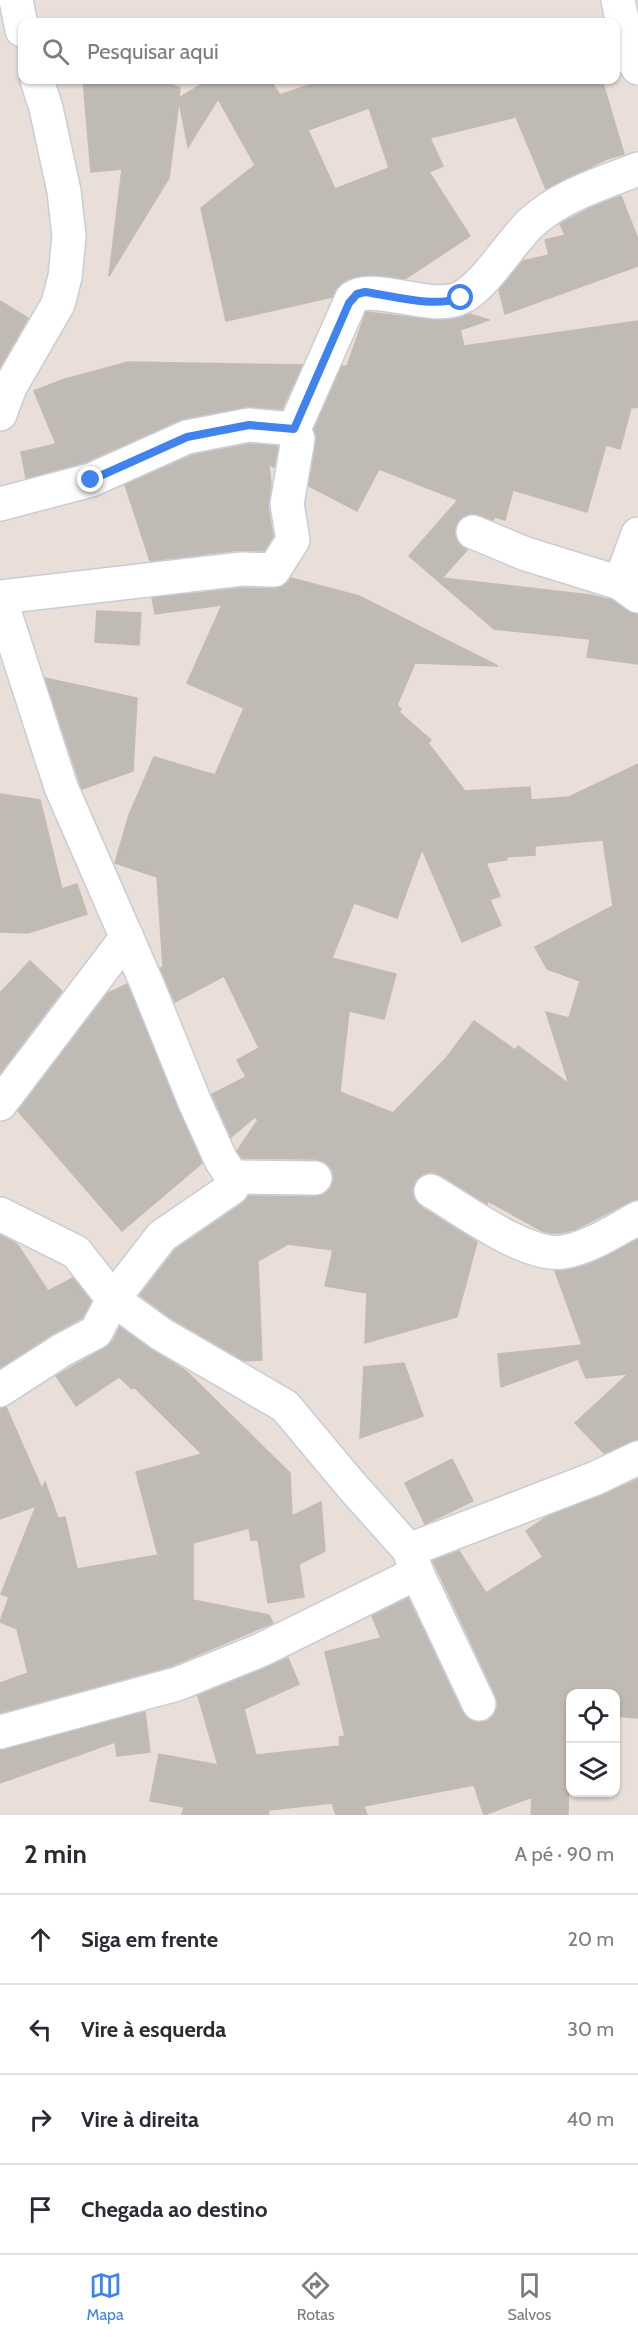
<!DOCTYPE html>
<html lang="pt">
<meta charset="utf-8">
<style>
body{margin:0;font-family:Cabin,sans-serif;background:#f2f2f3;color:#2b2b33}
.controls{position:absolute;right:18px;bottom:18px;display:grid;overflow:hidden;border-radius:12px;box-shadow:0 2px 4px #0004}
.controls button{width:54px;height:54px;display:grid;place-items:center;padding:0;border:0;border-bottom:2px solid #e1e1e2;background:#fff;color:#2b2b33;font:30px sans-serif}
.stop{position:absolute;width:18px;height:18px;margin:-14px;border:4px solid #4082ee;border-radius:50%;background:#fff}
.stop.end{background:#4082ee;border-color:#fff;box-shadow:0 2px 6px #0008}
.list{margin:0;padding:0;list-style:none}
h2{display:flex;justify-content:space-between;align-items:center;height:78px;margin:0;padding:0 24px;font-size:26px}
h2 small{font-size:20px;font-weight:400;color:#7c7c81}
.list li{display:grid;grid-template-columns:39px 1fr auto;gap:18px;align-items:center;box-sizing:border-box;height:90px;padding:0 24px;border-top:2px solid #e1e1e2}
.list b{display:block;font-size:22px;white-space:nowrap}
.list em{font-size:20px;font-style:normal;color:#7c7c81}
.icon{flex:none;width:33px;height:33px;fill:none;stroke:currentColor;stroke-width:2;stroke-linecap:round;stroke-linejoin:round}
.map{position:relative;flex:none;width:638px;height:1815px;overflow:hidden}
.search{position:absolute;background:#fff;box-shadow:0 2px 4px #0004;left:18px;right:18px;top:18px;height:66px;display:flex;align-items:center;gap:15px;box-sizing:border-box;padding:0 21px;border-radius:12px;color:#7c7c81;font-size:22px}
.sheet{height:438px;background:#fff}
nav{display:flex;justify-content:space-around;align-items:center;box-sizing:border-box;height:84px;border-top:2px solid #e1e1e2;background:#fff;font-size:16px;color:#7c7c81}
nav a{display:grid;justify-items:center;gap:3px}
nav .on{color:#4082ee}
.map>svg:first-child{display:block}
</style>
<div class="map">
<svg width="638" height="1815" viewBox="0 0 638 1815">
<rect width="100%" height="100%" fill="#e9ded8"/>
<!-- building -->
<g fill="#c0bab4" stroke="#c3bab3" stroke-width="1.5" fill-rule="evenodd">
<path d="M83 80H161L180 88 179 98 207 81 206 80H270L280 95 323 80H436L437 83 450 80H602L624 154 607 159 546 189 516 117 430 138 443 166 429 172 470 236 405 279 376 275 355 277 344 281 335 290 332 297 226 321 201 208 255 165 218 99 188 147 179 101 169 178 109 276 122 169 91 172ZM369 108 389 168 335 189 308 130Z"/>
<polygon points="621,196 638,239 638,266 505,314 499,290 523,261 549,255 545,240 565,235 560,224 590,208"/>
<polygon points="0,301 28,318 0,367"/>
<polygon points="366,312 434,320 453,319 470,314 489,320 460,330 464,346 638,321 638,407 631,408 620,449 606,445 587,512 513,490 505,520 495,517 493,520 471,513 461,518 456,525 455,535 459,544 467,550 442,578 590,595 612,600 627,611 638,614 638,664 587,657 590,639 494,629 409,556 458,500 379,469 357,511 309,486 316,442 314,429 342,366 347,366"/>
<polygon points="128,362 302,365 282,409 245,407 183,419 85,462 26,478 21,452 56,444 34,391 62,380"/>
<polygon points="250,444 278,446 274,467 269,464 271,485 268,507 273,536 264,551 240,550 150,561 125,485 193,455"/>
<path d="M291 578 359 596 498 666 415 663 397 705 401 709 399 712 431 740 428 743 465 791 530 787 531 800 569 797 638 764V1199L629 1202 576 1229 561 1233H551L542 1231 488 1201 487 1204 441 1175 432 1172 423 1174 415 1182 412 1191 415 1200 421 1207 477 1242 457 1317 365 1343 367 1293 325 1286 333 1250 288 1244 258 1261 262 1360 245 1361 171 1318 140 1295 175 1250 243 1203 249 1196 315 1197 324 1195 331 1187 334 1178 332 1169 325 1162 315 1159 242 1158 237 1151 258 1120 255 1117 231 1137 212 1094 246 1077 237 1060 259 1048 224 976 175 1002 160 968 163 967 157 877 115 863 129 815 154 757 215 775 244 708 187 683 222 605 155 614 152 598 243 588 274 589 283 586ZM603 840 613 906 535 947 547 969 580 981 569 1018 546 1012 569 1084 518 1046 515 1050 474 1021 447 1057 393 1113 340 1092 349 1011 384 1019 396 974 332 958 354 903 397 918 422 849 462 942 501 925 490 900 500 896 486 863 507 860 506 857 535 855V846Z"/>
<polygon points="97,611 141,613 139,645 95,642"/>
<polygon points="45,678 137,698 133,771 82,789"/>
<polygon points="0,794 40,800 62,889 77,884 87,914 28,933 0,932"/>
<polygon points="30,961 62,991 0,1073 0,993"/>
<polygon points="127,984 202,1163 122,1231 18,1111 108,993"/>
<polygon points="0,1235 17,1244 48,1291 73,1278 91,1301 82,1318 52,1334 0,1368"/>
<polygon points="638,1239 638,1440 604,1453 575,1423 628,1374 586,1378 578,1359 501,1387 498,1354 582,1345 555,1271 567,1270 589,1264"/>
<polygon points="120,1327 150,1349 185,1370 290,1473 292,1516 321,1502 325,1551 299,1564 304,1597 268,1603 258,1540 251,1540 249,1528 193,1543 193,1600 269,1615 273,1623 171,1666 0,1713 0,1683 28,1673 17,1629 0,1622 9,1597 1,1594 36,1506 0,1519 0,1409 6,1407 42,1489 45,1482 58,1518 65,1517 77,1569 158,1555 136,1472 202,1454 134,1387 132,1389 119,1377 76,1406 56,1376 105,1348 113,1341"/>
<polygon points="404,1363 423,1416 360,1438 364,1367"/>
<polygon points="452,1459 473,1501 425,1524 405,1483"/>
<polygon points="638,1479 638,1718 615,1716 615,1694 570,1694 568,1815 531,1815 532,1797 484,1815 474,1785 364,1806 367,1815 336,1815 332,1803 269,1810 268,1815 182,1815 184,1807 150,1801 159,1754 218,1765 198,1696 288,1658 299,1684 244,1709 256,1755 340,1746 339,1737 345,1736 325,1652 381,1638 372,1616 408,1598 462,1712 468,1719 477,1723 488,1721 494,1715 498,1706 496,1696 433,1561 459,1551 486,1593 543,1557 526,1531 548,1516 603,1495"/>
<polygon points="145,1712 150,1752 117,1756 115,1742 0,1783 0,1750"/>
</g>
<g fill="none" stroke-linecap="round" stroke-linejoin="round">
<defs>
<g id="street">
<polyline points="16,0 22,30"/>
<polyline points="618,0 629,55 638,68"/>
<polyline points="0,414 10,387 58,304 65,277 69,236 64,191 46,108 37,80"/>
<polyline points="0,504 91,480 187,437 249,425 294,429"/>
<polyline points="473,532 526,554 620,583 638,596"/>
<polyline points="620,583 638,534"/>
<path d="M0 597 242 569 274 570 293 540 287 504 298 439 294 429 352 298C373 282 431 312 460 298 485 287 510 242 532 222 562 195 601 184 638 169"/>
<polyline points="0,598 61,787 147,984 196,1105 221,1160 232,1177 232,1188 162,1236 113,1299 96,1332 62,1350 0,1390"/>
<polyline points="0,1104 127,937"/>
<polyline points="232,1177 315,1178"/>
<path d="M431 1191C462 1209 527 1258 563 1252 589 1248 614 1231 638 1218"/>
<polyline points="0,1214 76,1252 113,1299 161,1334 285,1406 351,1485 409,1550 417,1573 479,1704"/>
<polyline points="409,1550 596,1478 638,1458"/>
<polyline points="0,1732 177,1684 261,1650 417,1573"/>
</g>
</defs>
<!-- street casing -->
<use href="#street" stroke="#c7cdd8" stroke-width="36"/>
<!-- street -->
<use href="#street" stroke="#fff" stroke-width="33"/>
</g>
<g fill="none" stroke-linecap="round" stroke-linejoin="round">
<!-- route -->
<path stroke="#4082ee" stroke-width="8" d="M91 480 187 437 249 425 294 429 349 303 357 294 365 292C394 296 432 308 461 298"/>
</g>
</svg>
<div class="controls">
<button><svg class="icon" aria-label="locate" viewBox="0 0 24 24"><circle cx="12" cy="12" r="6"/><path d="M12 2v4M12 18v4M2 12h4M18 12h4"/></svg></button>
<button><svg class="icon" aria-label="layers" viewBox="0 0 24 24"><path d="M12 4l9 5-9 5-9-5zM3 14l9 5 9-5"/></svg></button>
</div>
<div class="stop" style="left:461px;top:298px"></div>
<div class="stop end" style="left:91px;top:480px"></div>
<div class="search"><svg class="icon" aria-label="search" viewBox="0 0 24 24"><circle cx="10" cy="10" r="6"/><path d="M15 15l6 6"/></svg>Pesquisar aqui</div>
</div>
<section class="sheet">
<h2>2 min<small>A pé · 90 m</small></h2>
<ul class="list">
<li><svg class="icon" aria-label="ahead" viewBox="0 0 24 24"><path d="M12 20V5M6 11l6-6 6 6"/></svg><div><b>Siga em frente</b></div><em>20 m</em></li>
<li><svg class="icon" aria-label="left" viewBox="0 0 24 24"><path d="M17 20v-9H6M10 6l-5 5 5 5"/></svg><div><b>Vire à esquerda</b></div><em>30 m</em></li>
<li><svg class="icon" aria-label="right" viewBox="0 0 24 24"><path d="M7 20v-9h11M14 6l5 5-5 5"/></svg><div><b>Vire à direita</b></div><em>40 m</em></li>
<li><svg class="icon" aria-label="arrive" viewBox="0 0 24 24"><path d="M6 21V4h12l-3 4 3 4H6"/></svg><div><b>Chegada ao destino</b></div></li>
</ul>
</section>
<nav>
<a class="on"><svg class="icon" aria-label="map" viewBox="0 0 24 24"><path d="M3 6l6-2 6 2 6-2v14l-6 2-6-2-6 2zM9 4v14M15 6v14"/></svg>Mapa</a>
<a><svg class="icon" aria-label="directions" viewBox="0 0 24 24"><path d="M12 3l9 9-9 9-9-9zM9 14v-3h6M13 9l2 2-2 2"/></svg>Rotas</a>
<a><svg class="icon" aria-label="saved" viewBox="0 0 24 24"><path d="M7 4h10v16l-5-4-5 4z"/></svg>Salvos</a>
</nav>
